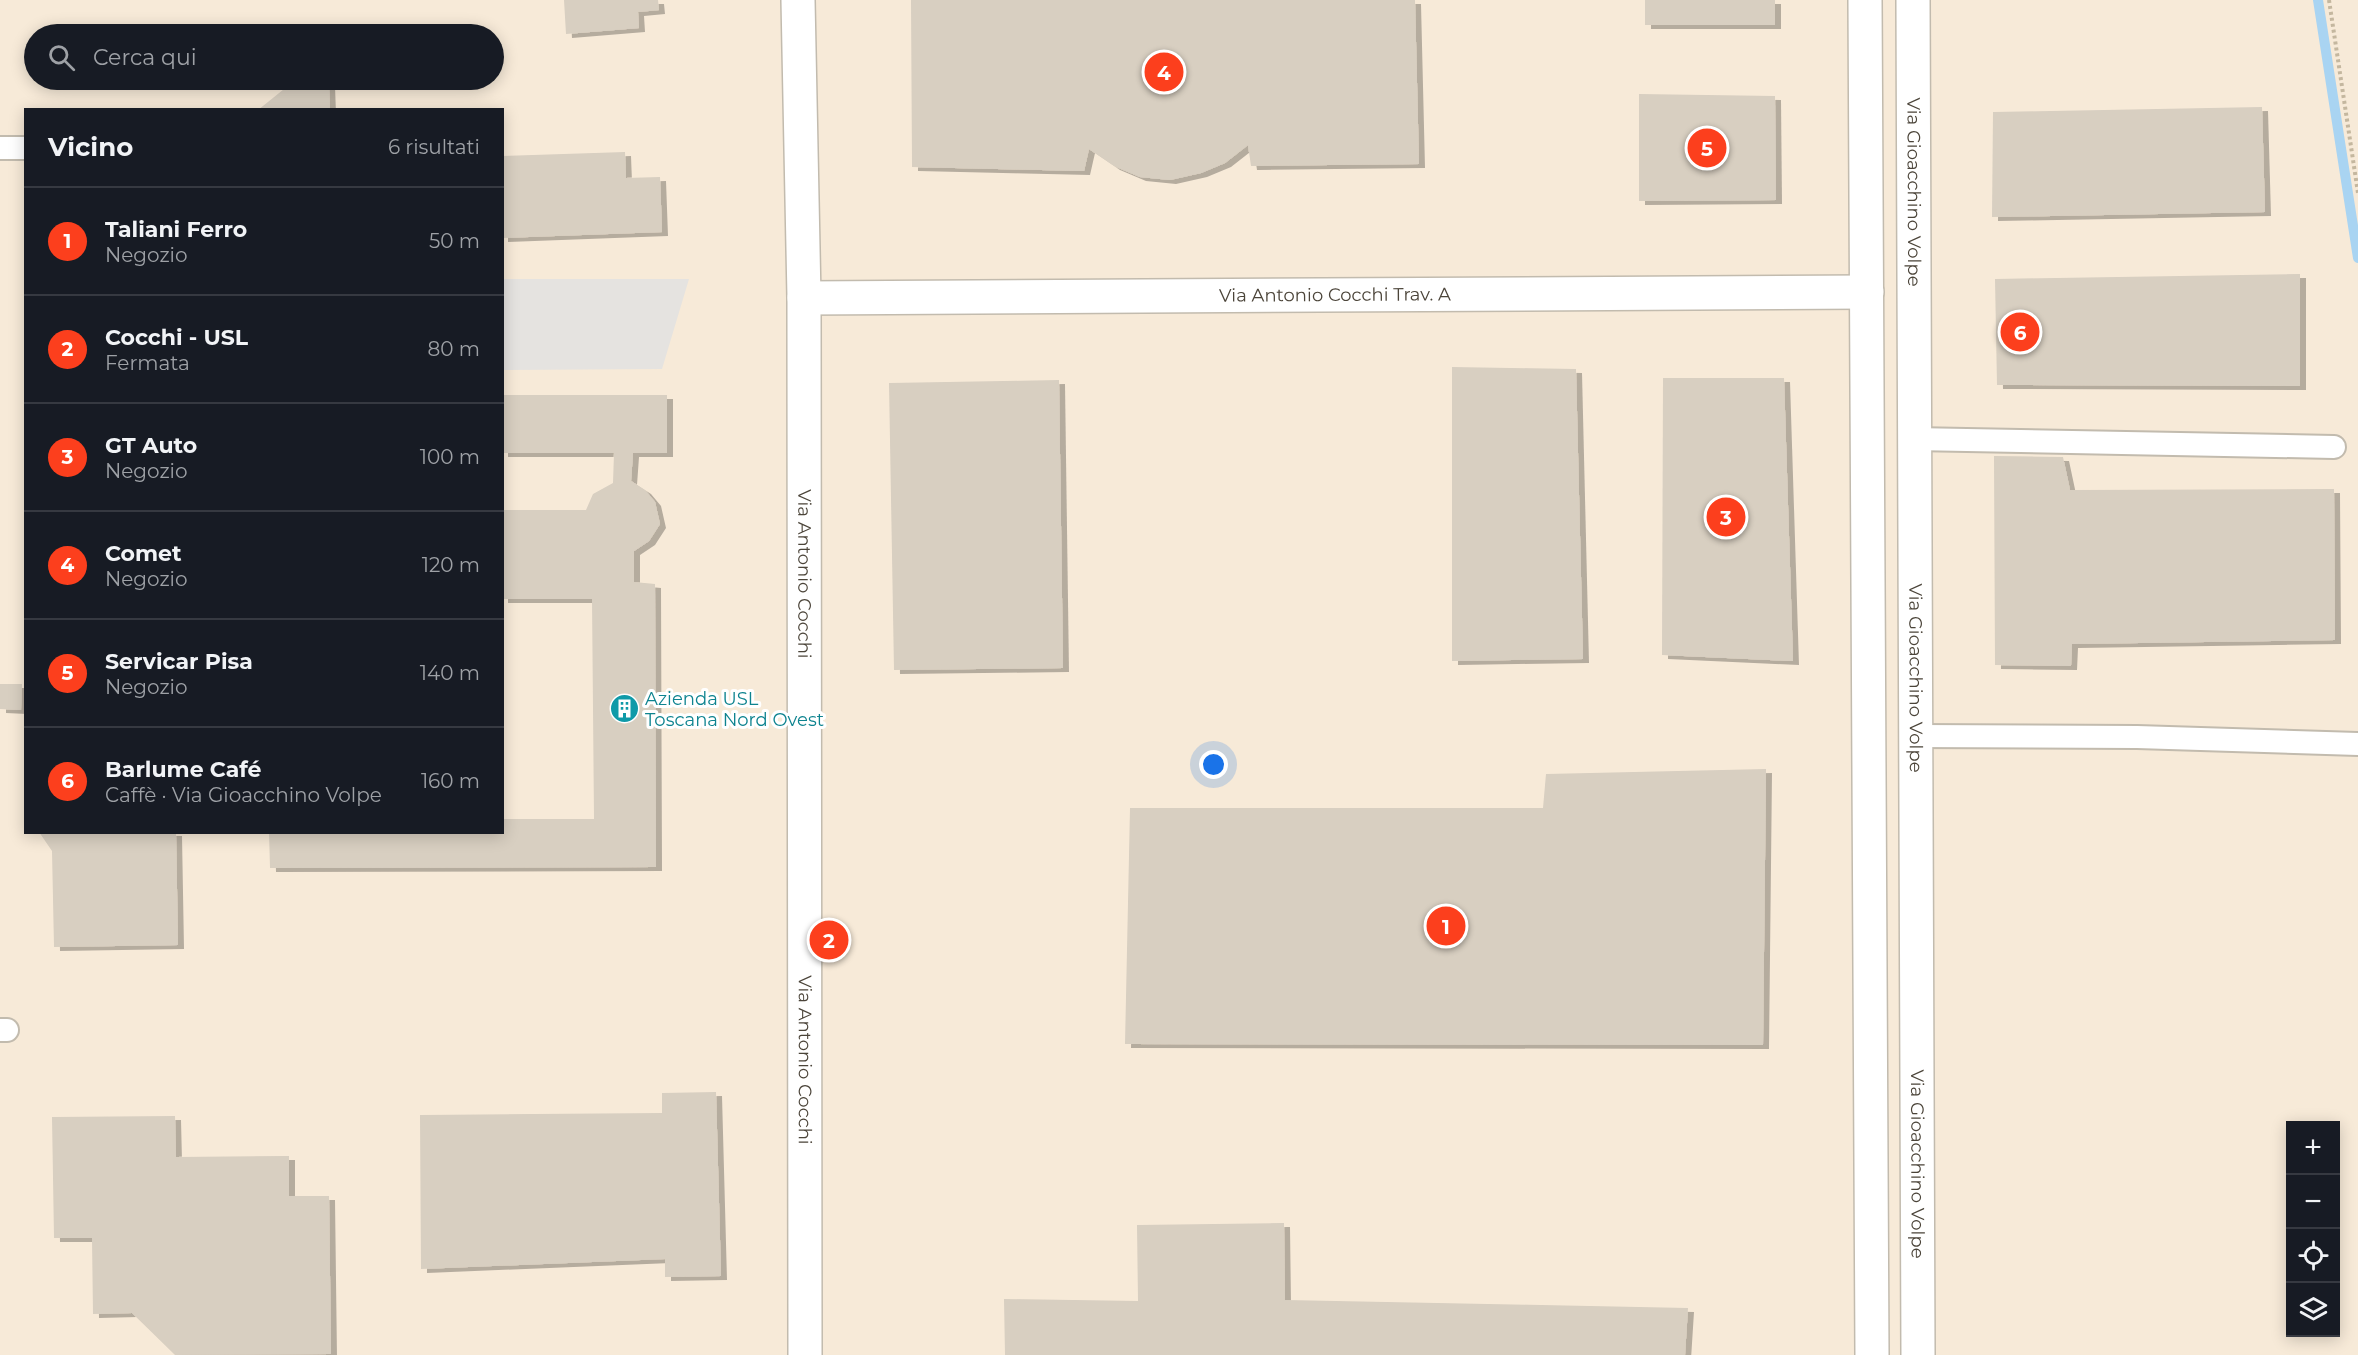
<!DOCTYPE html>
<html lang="it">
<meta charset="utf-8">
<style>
body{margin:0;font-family:Montserrat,sans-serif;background:#242831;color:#f1f3f6}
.controls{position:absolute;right:18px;bottom:18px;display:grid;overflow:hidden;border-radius:0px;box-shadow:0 3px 15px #0003}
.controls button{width:54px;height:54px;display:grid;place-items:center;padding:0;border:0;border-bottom:2px solid #363941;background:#171b24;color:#f1f3f6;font:30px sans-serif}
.you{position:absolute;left:1214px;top:765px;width:21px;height:21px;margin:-15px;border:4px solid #fff;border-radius:50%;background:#1a73e8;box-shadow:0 0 0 9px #1a73e833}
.badge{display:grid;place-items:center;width:39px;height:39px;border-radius:50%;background:#fc3f1d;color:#fff;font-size:20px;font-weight:700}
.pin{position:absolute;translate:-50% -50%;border:3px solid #fff;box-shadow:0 2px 6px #0006}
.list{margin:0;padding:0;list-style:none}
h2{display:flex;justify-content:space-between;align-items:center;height:78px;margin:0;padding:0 24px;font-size:26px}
h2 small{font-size:20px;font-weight:400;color:#9ea1a6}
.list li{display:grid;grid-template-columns:39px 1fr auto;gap:18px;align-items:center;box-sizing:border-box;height:108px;padding:0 24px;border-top:2px solid #363941}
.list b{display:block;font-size:22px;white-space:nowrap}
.list p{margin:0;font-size:20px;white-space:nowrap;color:#9ea1a6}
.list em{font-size:20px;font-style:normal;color:#9ea1a6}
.icon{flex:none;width:33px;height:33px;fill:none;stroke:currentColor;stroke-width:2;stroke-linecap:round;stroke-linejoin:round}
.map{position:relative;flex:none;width:2358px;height:1355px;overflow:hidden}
.search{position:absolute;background:#171b24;box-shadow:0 3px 15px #0003;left:24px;top:24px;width:480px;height:66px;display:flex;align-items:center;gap:15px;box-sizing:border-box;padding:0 21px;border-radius:33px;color:#9ea1a6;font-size:22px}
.panel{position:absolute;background:#171b24;box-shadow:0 3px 15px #0003;left:24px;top:108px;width:480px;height:726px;border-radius:0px}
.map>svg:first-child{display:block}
</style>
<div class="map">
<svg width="2358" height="1355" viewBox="0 0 2358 1355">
<defs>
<filter id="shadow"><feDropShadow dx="6" dy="4" stdDeviation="0" flood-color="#0004"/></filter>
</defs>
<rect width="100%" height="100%" fill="#f6f3ec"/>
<!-- commercial -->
<path fill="#f7ead8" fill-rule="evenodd" d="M0 0H2358V1355H0ZM34 34H494V80H34ZM26 110H502V832H26ZM2290 1126H2336V1332H2290Z"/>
<!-- parking -->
<polygon fill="#e5e3e0" points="502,279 689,279 662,369 503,370"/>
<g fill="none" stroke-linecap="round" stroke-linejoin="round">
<!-- stream -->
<polyline stroke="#a9d4f2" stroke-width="10" points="2318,0 2358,258"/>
</g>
<!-- building -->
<g fill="#d8cfc1" filter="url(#shadow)">
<polygon points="564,0 658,0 659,10 638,12 639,28 566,34"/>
<polygon points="911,0 1415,0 1419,164 1251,166 1248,145 1225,163 1201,173 1170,180 1140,177 1114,166 1089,149 1084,171 912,167"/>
<rect x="1645" y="0" width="130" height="25"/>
<polygon points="329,82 330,110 258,110 289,85"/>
<polygon points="1639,94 1775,96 1776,200 1639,201"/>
<polygon points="2262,107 2265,212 1992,217 1993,112"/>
<polygon points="625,152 626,178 660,177 662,232 502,238 502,156"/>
<polygon points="2300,274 2300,386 1997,385 1995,279"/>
<polygon points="1452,367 1576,369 1583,659 1452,661"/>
<polygon points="1663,378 1784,378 1793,661 1662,655"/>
<polygon points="1059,380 1063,668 894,670 889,383"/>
<polygon points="502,395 667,395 667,453 633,453 631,481 645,490 655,502 660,524 649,541 634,551 634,582 655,584 656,867 270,868 269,832 502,832 502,819 594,819 592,599 502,599 502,510 586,510 593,494 613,483 614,453 502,453"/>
<polygon points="1994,456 2063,457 2070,490 2334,489 2335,640 2072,644 2071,666 1995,665"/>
<polygon points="0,684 22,684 21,710 0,709"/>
<polygon points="1766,769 1763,1045 1125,1044 1130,808 1543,808 1546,774"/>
<polygon points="39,832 176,832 178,945 54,947 52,851"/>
<polygon points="716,1092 721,1276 665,1277 665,1259 421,1269 420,1115 662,1113 662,1093"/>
<polygon points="175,1116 176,1157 289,1156 289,1196 329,1196 331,1354 175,1355 132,1313 93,1314 92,1238 54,1238 52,1117"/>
<polygon points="1284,1223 1285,1300 1688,1308 1685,1355 1005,1355 1004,1299 1138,1301 1137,1225"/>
</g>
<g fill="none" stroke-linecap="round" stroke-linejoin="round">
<defs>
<g id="service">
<polyline points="0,148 26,148"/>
<polyline points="1913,439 2334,447"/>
<polyline points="1916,736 2137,737 2358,744"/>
<polyline points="0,1030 7,1030"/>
</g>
<g id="minor">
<path id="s1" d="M798 0 804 298 805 1355"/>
<polyline points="1865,0 1872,1355"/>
<path id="s2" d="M1913 0 1918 1355"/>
<path id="s3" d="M804 298 1867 292"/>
</g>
</defs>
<!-- service casing -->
<use href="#service" stroke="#c2bbae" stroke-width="26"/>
<!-- minor casing -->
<use href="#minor" stroke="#c2bbae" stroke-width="36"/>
<!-- path -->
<polyline stroke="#c4b79f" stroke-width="4" stroke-dasharray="3 3" stroke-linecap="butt" points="2329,0 2358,193"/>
<!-- service -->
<use href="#service" stroke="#fff" stroke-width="22"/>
<!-- minor -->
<use href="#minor" stroke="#fff" stroke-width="33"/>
</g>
<!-- icons -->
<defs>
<symbol id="building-disc" viewBox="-11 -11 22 22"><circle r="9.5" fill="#0f9aa8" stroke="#fff"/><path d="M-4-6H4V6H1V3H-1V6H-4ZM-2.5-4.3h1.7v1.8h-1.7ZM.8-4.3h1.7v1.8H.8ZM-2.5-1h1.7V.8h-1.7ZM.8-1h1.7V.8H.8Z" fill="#fff"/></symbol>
</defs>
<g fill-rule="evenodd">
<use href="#building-disc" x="608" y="692" width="33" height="33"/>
</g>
<g text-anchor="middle" stroke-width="6" stroke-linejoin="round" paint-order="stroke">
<!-- street labels -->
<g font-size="18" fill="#4b4439" stroke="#fff">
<text dy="6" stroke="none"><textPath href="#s2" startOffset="192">Via Gioacchino Volpe</textPath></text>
<text dy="6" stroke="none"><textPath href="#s3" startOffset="531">Via Antonio Cocchi Trav. A</textPath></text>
<text dy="6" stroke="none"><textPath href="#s1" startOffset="574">Via Antonio Cocchi</textPath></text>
<text dy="6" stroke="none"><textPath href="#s2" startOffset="678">Via Gioacchino Volpe</textPath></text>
<text dy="6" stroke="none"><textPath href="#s1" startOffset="1060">Via Antonio Cocchi</textPath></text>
<text dy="6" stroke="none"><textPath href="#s2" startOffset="1164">Via Gioacchino Volpe</textPath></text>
</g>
<!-- culture labels -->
<g font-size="18" fill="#0d838f" stroke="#fff" text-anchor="start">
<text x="645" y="705">Azienda USL<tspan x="645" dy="21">Toscana Nord Ovest</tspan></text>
</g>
</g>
</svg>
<div class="controls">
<button>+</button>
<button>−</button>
<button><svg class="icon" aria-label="locate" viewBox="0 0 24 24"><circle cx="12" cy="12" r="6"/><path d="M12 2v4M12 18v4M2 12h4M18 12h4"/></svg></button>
<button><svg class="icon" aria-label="layers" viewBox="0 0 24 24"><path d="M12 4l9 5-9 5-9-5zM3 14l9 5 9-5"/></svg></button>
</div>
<div class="you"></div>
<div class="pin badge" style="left:1446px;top:926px">1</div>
<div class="pin badge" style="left:829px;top:940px">2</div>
<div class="pin badge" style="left:1726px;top:517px">3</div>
<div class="pin badge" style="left:1164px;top:72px">4</div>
<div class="pin badge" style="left:1707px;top:148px">5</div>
<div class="pin badge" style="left:2020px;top:332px">6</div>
<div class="search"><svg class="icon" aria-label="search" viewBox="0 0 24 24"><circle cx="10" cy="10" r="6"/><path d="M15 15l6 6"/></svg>Cerca qui</div>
<section class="panel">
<h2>Vicino<small>6 risultati</small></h2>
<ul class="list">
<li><span class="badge">1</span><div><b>Taliani Ferro</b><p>Negozio</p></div><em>50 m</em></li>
<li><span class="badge">2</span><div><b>Cocchi - USL</b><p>Fermata</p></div><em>80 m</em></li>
<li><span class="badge">3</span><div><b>GT Auto</b><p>Negozio</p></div><em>100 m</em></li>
<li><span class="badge">4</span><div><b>Comet</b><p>Negozio</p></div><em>120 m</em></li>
<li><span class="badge">5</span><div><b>Servicar Pisa</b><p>Negozio</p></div><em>140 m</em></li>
<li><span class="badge">6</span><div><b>Barlume Café</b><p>Caffè · Via Gioacchino Volpe</p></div><em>160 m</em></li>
</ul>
</section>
</div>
